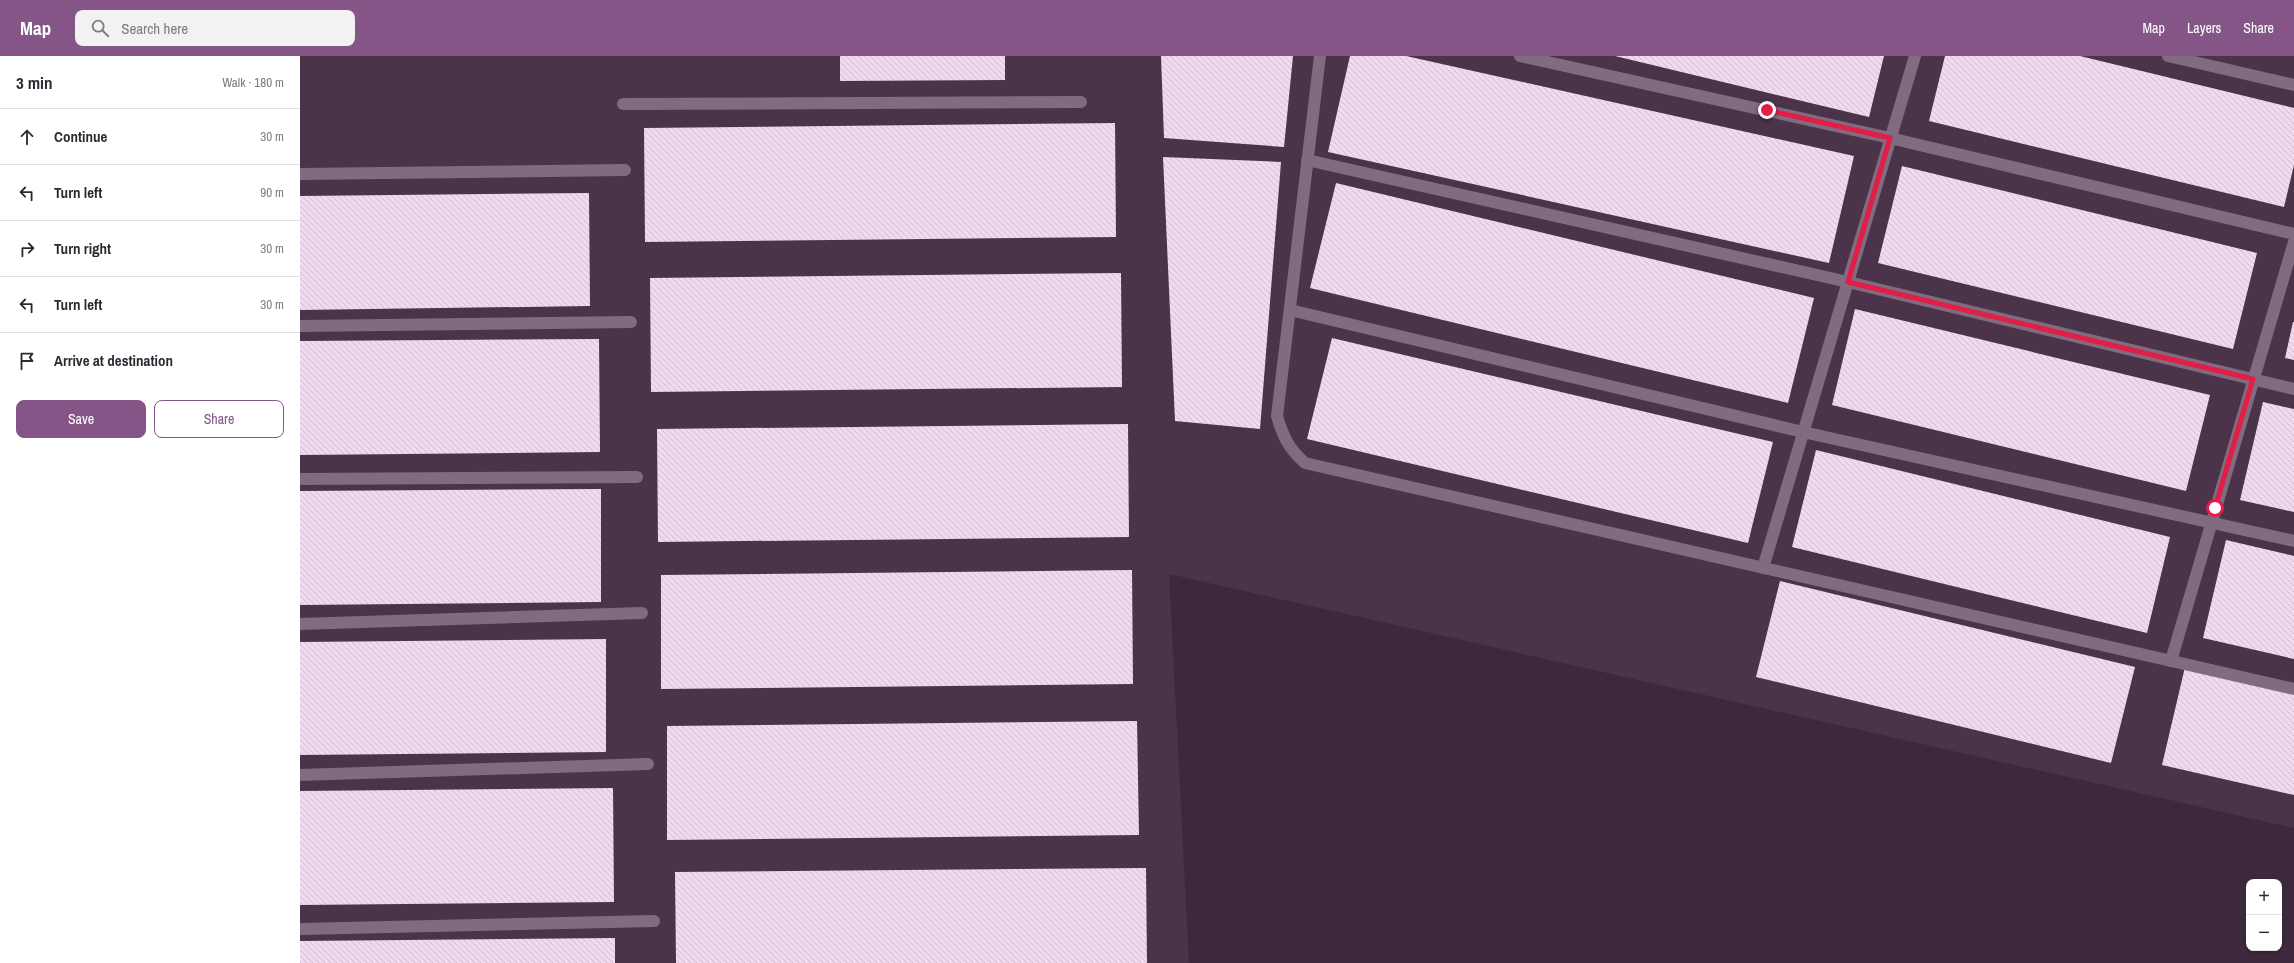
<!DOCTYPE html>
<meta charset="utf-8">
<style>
body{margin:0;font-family:"Archivo Narrow",sans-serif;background:#f2f2f3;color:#2b2b33}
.controls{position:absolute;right:12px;bottom:12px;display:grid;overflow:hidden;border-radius:8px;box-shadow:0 1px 3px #0004}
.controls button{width:36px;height:36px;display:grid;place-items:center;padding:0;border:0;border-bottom:1px solid #e1e1e2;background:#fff;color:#2b2b33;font:20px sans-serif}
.stop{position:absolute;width:12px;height:12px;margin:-9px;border:3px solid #e11d48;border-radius:50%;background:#fff}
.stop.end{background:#e11d48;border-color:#fff;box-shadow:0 1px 4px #0008}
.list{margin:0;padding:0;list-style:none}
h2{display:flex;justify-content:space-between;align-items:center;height:52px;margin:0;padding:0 16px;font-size:17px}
h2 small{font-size:13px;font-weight:400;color:#7c7c81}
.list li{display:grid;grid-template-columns:26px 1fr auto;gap:12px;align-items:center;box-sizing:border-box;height:56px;padding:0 16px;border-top:1px solid #e1e1e2}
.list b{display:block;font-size:15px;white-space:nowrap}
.list em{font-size:13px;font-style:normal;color:#7c7c81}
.actions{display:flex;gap:8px;padding:12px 16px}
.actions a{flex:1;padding:9px 0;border:1px solid #855588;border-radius:8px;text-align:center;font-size:14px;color:#855588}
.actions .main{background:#855588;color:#fff}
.icon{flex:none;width:22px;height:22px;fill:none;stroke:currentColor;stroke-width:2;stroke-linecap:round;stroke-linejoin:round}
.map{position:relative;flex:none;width:1994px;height:907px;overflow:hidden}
header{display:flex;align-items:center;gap:24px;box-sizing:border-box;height:56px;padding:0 20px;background:#855588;color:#fff}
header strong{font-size:19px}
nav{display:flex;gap:22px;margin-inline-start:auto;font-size:14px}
.search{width:280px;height:36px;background:#f2f2f3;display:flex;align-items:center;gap:10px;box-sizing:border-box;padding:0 14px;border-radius:8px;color:#7c7c81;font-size:15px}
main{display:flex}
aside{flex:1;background:#fff}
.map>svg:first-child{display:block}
</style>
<header>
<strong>Map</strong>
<div class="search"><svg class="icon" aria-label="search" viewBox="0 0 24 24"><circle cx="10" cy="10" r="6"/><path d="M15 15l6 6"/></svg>Search here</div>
<nav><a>Map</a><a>Layers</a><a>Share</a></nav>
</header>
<main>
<aside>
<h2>3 min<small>Walk · 180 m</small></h2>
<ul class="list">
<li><svg class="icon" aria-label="ahead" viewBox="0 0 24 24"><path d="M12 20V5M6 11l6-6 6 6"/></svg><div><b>Continue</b></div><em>30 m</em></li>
<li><svg class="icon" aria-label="left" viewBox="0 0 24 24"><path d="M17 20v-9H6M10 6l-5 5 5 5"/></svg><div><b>Turn left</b></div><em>90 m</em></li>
<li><svg class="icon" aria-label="right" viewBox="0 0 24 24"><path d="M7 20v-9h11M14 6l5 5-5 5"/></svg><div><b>Turn right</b></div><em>30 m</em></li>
<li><svg class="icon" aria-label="left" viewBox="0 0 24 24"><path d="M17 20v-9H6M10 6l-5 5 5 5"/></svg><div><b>Turn left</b></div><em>30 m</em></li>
<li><svg class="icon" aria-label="arrive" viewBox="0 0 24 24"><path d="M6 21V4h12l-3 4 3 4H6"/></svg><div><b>Arrive at destination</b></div></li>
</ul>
<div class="actions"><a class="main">Save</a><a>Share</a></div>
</aside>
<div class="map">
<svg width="1994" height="907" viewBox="0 0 1994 907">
<defs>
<pattern id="building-back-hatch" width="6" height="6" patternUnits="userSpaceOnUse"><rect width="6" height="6" fill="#f1d9ef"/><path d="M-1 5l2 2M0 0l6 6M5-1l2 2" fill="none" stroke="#d0bcce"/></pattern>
</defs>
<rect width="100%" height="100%" fill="#3c293b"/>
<!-- built -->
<polygon fill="#4b344a" points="0,0 1994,0 1994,772 869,518 889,907 0,907"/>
<!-- building -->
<g fill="url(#building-back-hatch)">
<polygon points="540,0 705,0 705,24 540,25"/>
<polygon points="861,0 993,0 984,91 864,82"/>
<polygon points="1050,0 1106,0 1554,100 1529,207 1028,96"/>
<polygon points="1315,0 1584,0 1569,61"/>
<polygon points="1645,0 1780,0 1994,52 1994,109 1984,151 1629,65"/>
<polygon points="815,67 816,181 345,186 344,72"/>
<polygon points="863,101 981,106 960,373 875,365"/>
<polygon points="1602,110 1957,197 1933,293 1578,207"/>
<polygon points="1036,127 1514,242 1488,347 1010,232"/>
<polygon points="289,137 290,250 0,254 0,140"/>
<polygon points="821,217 822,331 351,336 350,222"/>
<polygon points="1555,253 1910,339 1886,435 1532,349"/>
<polygon points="1993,266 1994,266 1994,304 1985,302"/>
<polygon points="1032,282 1473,386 1448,487 1007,383"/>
<polygon points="299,283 300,396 0,399 0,285"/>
<polygon points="1963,346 1994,353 1994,456 1940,444"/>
<polygon points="828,368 829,481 358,486 357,373"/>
<polygon points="1516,394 1870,481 1847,577 1492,491"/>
<polygon points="301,433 301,546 0,549 0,435"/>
<polygon points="1926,484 1994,500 1994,603 1903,582"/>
<polygon points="832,514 833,628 361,633 361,519"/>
<polygon points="1480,525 1835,611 1811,707 1456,621"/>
<polygon points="306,583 306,696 0,699 0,586"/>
<polygon points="1885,611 1994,636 1994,739 1862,709"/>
<polygon points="837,665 839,779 367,784 367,670"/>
<polygon points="313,732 314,846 0,849 0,735"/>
<polygon points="846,812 847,907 376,907 375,816"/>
<polygon points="315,882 315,907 0,907 0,885"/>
</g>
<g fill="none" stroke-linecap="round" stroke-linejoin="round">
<!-- minor -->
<g stroke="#816c7f" stroke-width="12">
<path d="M1020 0 977 360C983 381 989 393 1005 407L1994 633"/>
<polyline points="1220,0 1590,82 1994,178"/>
<polyline points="1868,0 1994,29"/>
<polyline points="323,48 781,46"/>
<polyline points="1007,104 1548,226 1994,333"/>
<polyline points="0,118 325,114"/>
<polyline points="990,254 1503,376 1994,485"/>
<polyline points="0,270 331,266"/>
<polyline points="0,423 337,421"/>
<polyline points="1463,512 1615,0"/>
<polyline points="0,568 342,557"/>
<polyline points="1871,605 1994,186"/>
<polyline points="0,719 348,708"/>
<polyline points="0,873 354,865"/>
</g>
</g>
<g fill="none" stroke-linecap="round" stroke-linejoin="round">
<!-- route -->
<polyline stroke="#e11d48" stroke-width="5" points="1467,54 1590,82 1548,226 1953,323 1915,452"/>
</g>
</svg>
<div class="controls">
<button>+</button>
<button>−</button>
</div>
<div class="stop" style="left:1915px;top:452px"></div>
<div class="stop end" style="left:1467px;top:54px"></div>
</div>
</main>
